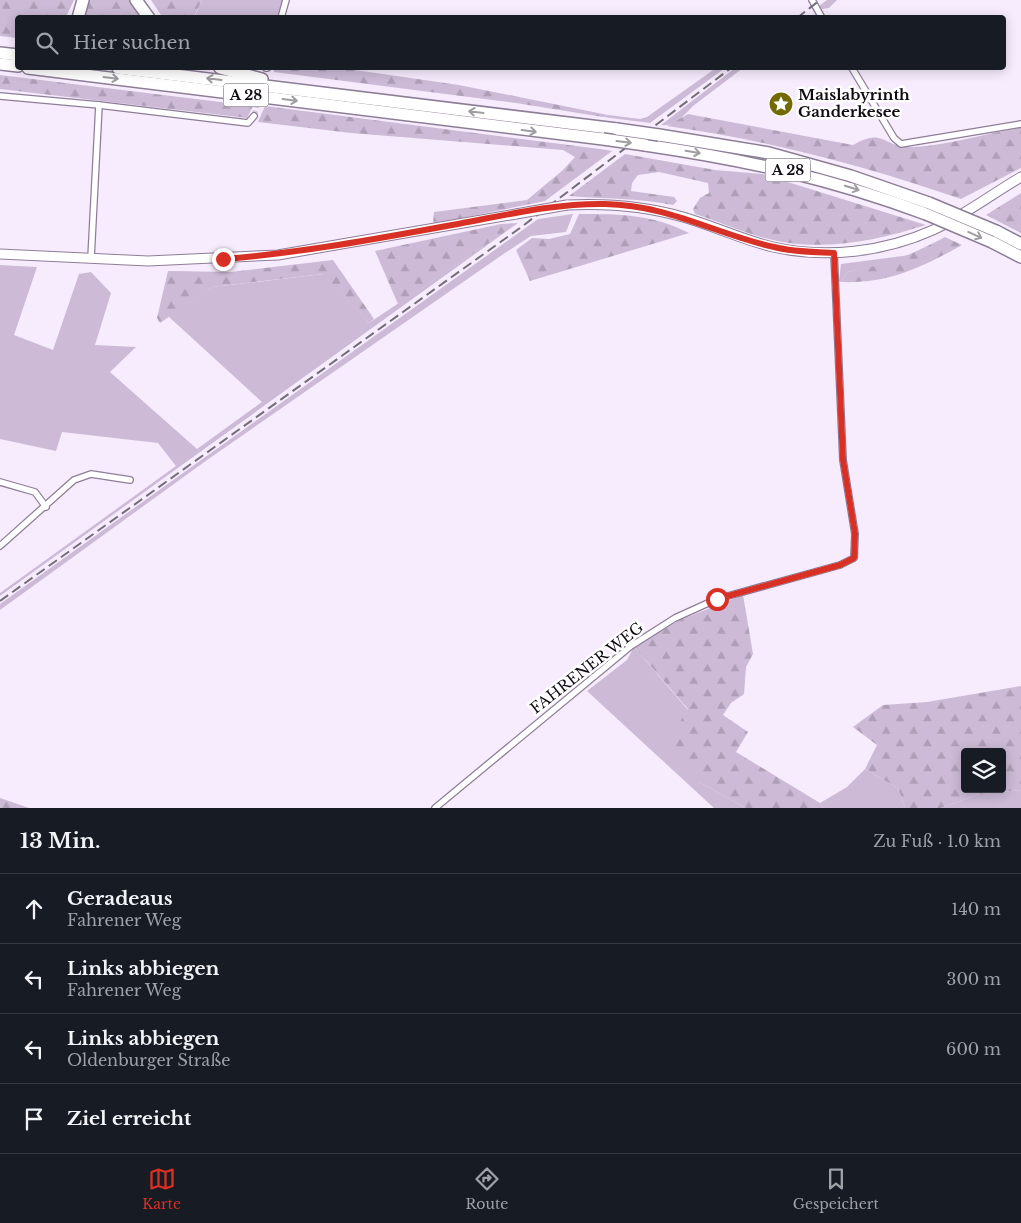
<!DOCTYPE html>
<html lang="de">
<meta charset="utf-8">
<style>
body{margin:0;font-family:"Libre Baskerville",serif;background:#20242c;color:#f1f3f6}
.controls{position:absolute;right:15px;bottom:15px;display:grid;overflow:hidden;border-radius:5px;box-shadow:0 2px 12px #0003}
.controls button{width:45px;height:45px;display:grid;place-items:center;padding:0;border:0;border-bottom:1px solid #363941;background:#171b24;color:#f1f3f6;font:25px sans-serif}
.stop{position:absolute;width:15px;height:15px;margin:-11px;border:4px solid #d93025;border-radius:50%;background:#fff}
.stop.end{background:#d93025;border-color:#fff;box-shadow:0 1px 5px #0008}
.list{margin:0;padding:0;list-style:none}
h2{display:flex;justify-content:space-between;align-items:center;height:65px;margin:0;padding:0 20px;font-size:21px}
h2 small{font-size:16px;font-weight:400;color:#9ea1a6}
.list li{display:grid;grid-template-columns:32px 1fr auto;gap:15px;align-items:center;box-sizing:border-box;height:70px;padding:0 20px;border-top:1px solid #363941}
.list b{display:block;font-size:19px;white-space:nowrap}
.list p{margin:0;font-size:16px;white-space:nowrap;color:#9ea1a6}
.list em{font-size:16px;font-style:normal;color:#9ea1a6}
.icon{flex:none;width:28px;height:28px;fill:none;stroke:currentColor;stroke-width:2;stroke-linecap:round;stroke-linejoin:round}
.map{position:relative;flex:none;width:1021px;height:808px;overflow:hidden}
.search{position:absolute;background:#171b24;box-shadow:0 2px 12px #0003;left:15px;right:15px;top:15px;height:55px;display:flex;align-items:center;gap:12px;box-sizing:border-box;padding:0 18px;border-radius:5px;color:#9ea1a6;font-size:19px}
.sheet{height:345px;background:#171b24}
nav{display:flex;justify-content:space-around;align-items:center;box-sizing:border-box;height:70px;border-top:1px solid #363941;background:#171b24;font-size:14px;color:#9ea1a6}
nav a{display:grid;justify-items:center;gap:2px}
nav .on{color:#d93025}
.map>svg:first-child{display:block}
</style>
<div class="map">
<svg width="1021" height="808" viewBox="0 0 1021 808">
<defs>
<pattern id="forest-firs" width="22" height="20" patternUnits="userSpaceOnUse" patternTransform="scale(1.25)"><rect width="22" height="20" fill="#ccbad6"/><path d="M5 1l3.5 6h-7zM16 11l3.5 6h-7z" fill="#ae9fb7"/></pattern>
</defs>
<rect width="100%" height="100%" fill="#f7ecfe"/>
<!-- grass -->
<g fill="#ccbad6">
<polygon points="202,0 283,0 278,17 194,18"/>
<polygon points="827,0 837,0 829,8 822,9 819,6"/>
<polygon points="716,68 725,68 650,123 603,117 608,115 640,119 647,117"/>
<path d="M735 68H743L693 106C685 114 675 127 661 125Z"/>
<polygon points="573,214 566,232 531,236 502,255 207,460 0,610 0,604 538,219"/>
<polygon points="518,223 0,596 0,593 176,466 158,443 62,432 56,451 0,439 0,265 37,267 14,335 53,350 79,274 91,272 111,293 95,345 136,347 110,372 197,449 262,402 168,316 212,287 324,274 369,323"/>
<polygon points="910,255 879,267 847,272 841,282 839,281 841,264"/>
<polygon points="634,647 688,710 699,782 746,808 714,808 587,691 627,660"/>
<polygon points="865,769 898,788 905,808 823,808 820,803 847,787"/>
<polygon points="1021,790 1021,808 941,808 979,794"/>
</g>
<!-- forest -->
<g fill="url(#forest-firs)" fill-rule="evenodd">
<polygon points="0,0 74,0 66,17 18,18 17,38 0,36"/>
<polygon points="89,0 132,0 144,18 84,18"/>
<polygon points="151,0 202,0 194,17 163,18"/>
<polygon points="274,68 341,68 459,85 608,115 603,117 516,103 274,72"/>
<polygon points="0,75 253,106 247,118 0,89"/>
<polygon points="265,106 600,149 612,151 545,201 433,224 434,212 527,200 563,170 575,157 563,150 351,133 258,122"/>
<path d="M688 114 853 145C885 126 883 149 914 147 950 145 985 133 1021 128V168L961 199C865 166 768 140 667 126Z"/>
<path d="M625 154 715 170 762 174 926 225C878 240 832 250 782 242 753 237 723 223 695 214L693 209 700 198 709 193 708 183 659 172 638 175 632 183 631 191 674 197 677 201 673 205C638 198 604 199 569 196Z"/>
<polygon points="1021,193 1021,233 986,215"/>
<path d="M579 214C619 214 652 214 689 233L530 281 516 250 532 238 549 239 570 234Z"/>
<polygon points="518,223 398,304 375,251 501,224"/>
<path d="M945 237 962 245C922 267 889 284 841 282L847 272C885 266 911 255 945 237Z"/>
<polygon points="333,260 374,319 369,323 323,274 212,287 160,323 157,318 168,271 231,272"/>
<polygon points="743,595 753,654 746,667 744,694 731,703 723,715 748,732 736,752 820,803 823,808 746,808 699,782 668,741 688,709 634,647 680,620"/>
<path d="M1021 686V790L979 794 941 808H905L898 788 865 769 877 745 853 727 883 705 927 702ZM965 752H1002V789H965Z"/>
<polygon points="0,798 29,808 0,808"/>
</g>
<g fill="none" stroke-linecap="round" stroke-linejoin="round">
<!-- minor-tunnel -->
<polyline stroke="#d4cadb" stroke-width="5.5" stroke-dasharray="5.5 3" stroke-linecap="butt" points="254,116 259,97"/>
<defs>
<g id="minor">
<polyline points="812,0 822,18"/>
<polyline points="281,18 286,0"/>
<polyline points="266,68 267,68"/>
<polyline points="852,68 894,138 901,144 1021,124"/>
<polyline points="0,96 99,105 248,123 254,116"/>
<polyline points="91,258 99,105"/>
<polyline points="0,482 35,492 46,507"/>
<polyline points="0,546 74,480 91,474 130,480"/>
<polyline points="435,808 631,646 675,618 717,599 840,565 854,558 855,534 843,460 834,253"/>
</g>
<g id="secondary">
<path d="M567 205C607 203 645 206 683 217 714 226 743 240 773 247 826 259 884 252 933 230 963 216 992 194 1021 177"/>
<polyline points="0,254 148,261 278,255 516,214"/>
</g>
<g id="motorway">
<polyline points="136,0 149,18"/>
<polyline points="78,18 83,0"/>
<polyline points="0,53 18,55"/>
<polyline points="0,64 18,66"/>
<polyline points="28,68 603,139"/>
<polyline points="118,68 617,129"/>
<polyline points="220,68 262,79"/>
<polyline points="659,135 769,153 851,176 929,203"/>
<path d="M645 145C746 160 830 178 926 214"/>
<polyline points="996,231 1021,244"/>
<polyline points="992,242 1021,257"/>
</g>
</defs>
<!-- minor casing -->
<use href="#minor" stroke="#8e7d97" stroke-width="8"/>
<!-- secondary casing -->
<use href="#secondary" stroke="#8e7d97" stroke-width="11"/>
<!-- motorway casing -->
<use href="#motorway" stroke="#8e7d97" stroke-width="14"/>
<!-- minor -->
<use href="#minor" stroke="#fff" stroke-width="5.5"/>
<!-- secondary -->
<use href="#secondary" stroke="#fff" stroke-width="9"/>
<!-- motorway -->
<use href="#motorway" stroke="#fff" stroke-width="11"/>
<!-- rail -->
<g stroke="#756c79" stroke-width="2" stroke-dasharray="10 5" stroke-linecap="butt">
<polyline points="797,18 820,0"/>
<polyline points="0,601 520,228 731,68"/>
</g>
<defs>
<polyline id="secondary-bridge" points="516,214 567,205"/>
<g id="motorway-bridge">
<polyline points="617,129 659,135"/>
<polyline points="603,139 645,145"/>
<polyline points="929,203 996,231"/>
<polyline points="926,214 992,242"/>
</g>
</defs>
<!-- secondary-bridge casing -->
<use href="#secondary-bridge" stroke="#8e7d97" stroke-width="11" stroke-linecap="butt"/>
<!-- motorway-bridge casing -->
<use href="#motorway-bridge" stroke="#8e7d97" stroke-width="14" stroke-linecap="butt"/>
<!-- secondary-bridge -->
<use href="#secondary-bridge" stroke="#fff" stroke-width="9"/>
<!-- motorway-bridge -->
<use href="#motorway-bridge" stroke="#fff" stroke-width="11"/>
</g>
<!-- one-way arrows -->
<defs><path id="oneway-shaft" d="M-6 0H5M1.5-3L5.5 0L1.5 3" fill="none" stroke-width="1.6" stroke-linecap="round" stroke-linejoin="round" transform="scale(1.25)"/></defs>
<g stroke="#9f9da1">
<use href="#oneway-shaft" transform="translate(111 78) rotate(7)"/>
<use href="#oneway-shaft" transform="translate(214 79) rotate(-173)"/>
<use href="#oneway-shaft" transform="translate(290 100) rotate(7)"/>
<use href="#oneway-shaft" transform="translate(476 112) rotate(-173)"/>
<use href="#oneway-shaft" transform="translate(529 131) rotate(7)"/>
<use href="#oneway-shaft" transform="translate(624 142) rotate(7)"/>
<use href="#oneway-shaft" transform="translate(693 152) rotate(9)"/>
<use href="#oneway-shaft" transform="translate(852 188) rotate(17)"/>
<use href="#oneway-shaft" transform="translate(975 235) rotate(24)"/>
</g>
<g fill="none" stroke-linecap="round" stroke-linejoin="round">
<!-- route -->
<path stroke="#d93025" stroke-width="6" d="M223 259C300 253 376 239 452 225 502 216 554 203 605 204 669 205 715 234 774 247 793 252 814 252 834 253L843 460 855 534 854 558 840 565 717 599"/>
</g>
<!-- icons -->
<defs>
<symbol id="sight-disc" viewBox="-11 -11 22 22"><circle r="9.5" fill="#736a03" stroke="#fefefe"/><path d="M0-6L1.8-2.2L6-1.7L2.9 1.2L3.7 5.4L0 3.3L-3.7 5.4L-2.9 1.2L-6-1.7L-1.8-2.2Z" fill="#fff"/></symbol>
</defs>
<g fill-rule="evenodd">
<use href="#sight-disc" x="767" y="90" width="28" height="28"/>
</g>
<g text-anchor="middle" stroke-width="5" stroke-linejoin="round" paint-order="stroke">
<!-- shield labels -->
<g fill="#fefefe" stroke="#57535a" stroke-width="1">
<rect x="223.5" y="83.5" width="45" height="23" rx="4"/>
<rect x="765.5" y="158.5" width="45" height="23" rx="4"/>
</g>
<g font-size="14" font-weight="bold" fill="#100a13">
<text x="246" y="100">A 28</text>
<text x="788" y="175">A 28</text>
</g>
<!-- poi labels -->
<g font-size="15" font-weight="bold" fill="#100a13" stroke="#fefefe" text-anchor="start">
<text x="798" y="100">Maislabyrinth<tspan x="798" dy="17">Ganderkesee</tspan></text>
</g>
<!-- street labels -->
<g font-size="15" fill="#100a13" stroke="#fefefe">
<text transform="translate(587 668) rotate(-38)" y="5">FAHRENER WEG</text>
</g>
</g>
</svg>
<div class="controls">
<button><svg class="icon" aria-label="layers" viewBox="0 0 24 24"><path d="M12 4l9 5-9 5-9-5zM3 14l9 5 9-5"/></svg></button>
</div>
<div class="stop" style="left:717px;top:599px"></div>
<div class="stop end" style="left:223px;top:259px"></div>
<div class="search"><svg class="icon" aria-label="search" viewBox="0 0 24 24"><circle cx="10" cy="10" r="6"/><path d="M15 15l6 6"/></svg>Hier suchen</div>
</div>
<section class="sheet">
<h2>13 Min.<small>Zu Fuß · 1.0 km</small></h2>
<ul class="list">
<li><svg class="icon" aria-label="ahead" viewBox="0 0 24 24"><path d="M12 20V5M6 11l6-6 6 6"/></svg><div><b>Geradeaus</b><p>Fahrener Weg</p></div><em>140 m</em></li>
<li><svg class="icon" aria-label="left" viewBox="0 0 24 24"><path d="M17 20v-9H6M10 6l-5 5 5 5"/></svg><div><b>Links abbiegen</b><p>Fahrener Weg</p></div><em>300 m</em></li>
<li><svg class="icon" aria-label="left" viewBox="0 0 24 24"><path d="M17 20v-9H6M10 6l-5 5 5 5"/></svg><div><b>Links abbiegen</b><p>Oldenburger Straße</p></div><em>600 m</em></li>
<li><svg class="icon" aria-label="arrive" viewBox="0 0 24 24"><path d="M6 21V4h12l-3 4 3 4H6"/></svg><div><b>Ziel erreicht</b></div></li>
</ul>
</section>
<nav>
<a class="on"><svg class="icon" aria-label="map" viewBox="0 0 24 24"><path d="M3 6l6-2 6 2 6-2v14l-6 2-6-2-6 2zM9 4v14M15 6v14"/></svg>Karte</a>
<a><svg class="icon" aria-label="directions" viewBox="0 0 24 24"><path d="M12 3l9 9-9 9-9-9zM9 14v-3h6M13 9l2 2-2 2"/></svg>Route</a>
<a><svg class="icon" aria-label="saved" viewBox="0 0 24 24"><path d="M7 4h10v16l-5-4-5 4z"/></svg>Gespeichert</a>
</nav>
